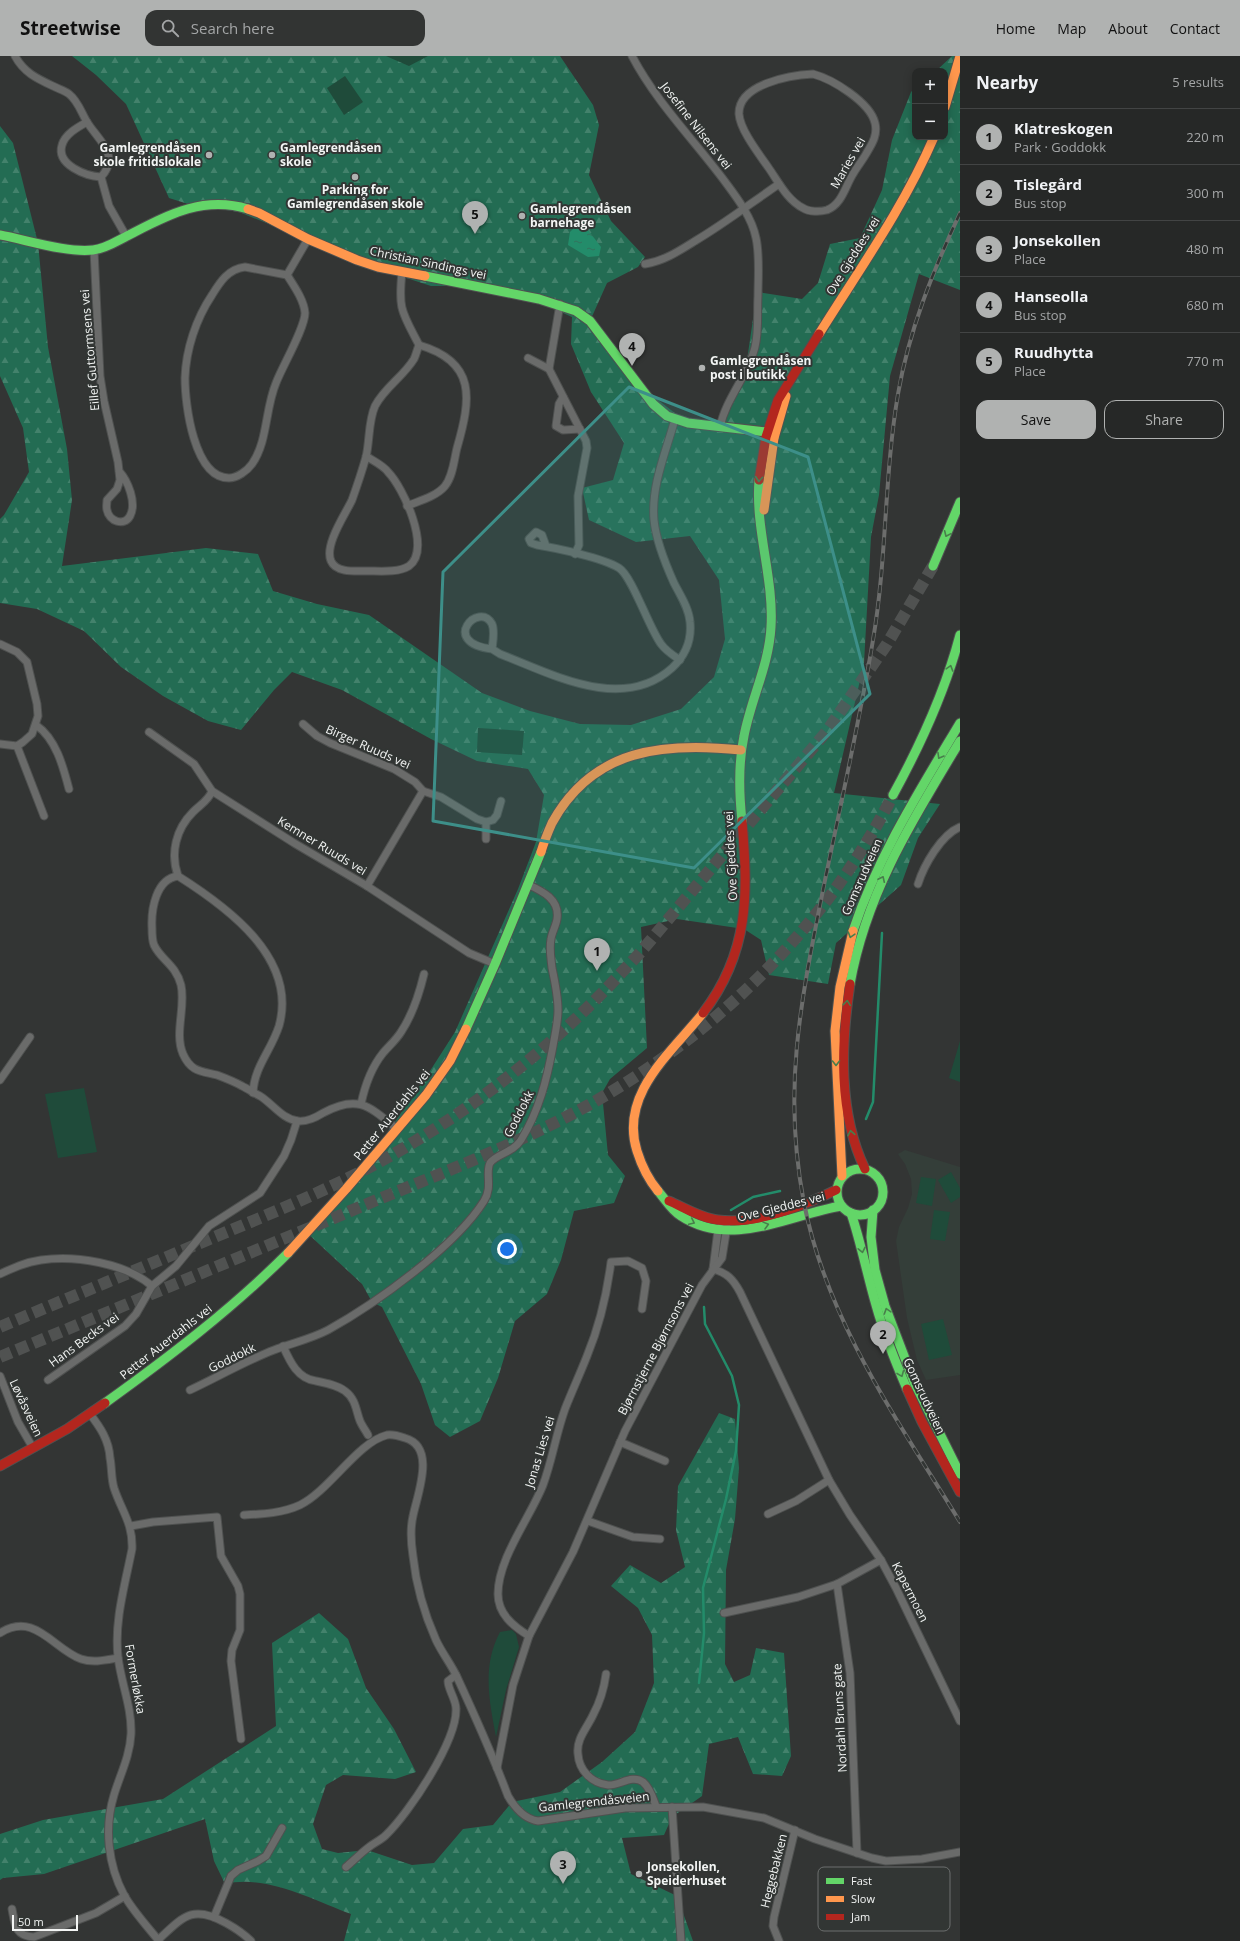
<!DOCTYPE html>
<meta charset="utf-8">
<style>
body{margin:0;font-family:"Open Sans",sans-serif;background:#323433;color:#f1f3f6}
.controls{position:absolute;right:12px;top:12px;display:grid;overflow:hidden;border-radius:8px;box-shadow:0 2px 10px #0003}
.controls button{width:36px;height:36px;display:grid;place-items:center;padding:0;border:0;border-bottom:1px solid #424444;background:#262827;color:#f1f3f6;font:20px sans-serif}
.scale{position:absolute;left:12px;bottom:10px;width:66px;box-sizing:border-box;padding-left:4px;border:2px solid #f3f5f4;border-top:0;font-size:11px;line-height:14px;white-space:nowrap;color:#f3f5f4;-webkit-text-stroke:3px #323634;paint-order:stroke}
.you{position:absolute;left:507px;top:1193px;width:14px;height:14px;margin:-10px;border:3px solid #fff;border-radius:50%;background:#1a73e8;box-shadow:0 0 0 6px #1a73e833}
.badge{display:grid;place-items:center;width:26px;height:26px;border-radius:50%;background:#b0b2b1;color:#111;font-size:13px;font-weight:700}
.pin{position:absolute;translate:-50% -33px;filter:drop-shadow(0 1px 2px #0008)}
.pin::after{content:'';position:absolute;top:21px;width:14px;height:12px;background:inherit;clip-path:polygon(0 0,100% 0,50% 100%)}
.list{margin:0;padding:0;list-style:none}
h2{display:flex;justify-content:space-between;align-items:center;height:52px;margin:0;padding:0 16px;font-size:17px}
h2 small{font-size:13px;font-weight:400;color:#a4a6a7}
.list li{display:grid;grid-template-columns:26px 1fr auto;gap:12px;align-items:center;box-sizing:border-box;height:56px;padding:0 16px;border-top:1px solid #424444}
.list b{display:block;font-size:15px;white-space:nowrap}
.list p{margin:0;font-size:13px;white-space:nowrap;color:#a4a6a7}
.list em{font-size:13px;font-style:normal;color:#a4a6a7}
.actions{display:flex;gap:8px;padding:12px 16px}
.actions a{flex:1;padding:9px 0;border:1px solid #b0b2b1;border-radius:12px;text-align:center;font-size:14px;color:#b0b2b1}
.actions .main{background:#b0b2b1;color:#111}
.icon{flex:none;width:22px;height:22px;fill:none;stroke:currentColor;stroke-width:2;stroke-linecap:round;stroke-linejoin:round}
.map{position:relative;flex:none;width:960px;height:1885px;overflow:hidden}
header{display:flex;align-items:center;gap:24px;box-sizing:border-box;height:56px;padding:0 20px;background:#b0b2b1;color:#111}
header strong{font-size:19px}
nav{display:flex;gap:22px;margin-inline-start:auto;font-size:14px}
.search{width:280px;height:36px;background:#323433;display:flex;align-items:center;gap:10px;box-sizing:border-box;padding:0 14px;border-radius:12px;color:#a4a6a7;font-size:15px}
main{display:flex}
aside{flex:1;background:#262827}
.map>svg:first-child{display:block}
</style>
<header>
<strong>Streetwise</strong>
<div class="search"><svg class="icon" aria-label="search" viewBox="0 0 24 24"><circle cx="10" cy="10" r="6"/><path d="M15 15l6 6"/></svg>Search here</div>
<nav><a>Home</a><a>Map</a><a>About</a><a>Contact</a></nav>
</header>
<main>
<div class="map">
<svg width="960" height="1885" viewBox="0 0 960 1885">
<defs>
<pattern id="forest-firs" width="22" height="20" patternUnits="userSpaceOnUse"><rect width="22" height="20" fill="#236c53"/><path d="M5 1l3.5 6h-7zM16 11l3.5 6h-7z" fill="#43826c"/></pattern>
<pattern id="water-ripples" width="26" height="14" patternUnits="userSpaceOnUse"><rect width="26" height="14" fill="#238c6a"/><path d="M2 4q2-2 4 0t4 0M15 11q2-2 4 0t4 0" fill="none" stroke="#32725d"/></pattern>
</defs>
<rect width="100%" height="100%" fill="#333534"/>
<!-- built -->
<polygon fill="#343e39" points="905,1094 960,1111 960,1319 926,1324 917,1304 907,1262 896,1185 899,1171 908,1152 912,1138 911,1123 905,1108 898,1098"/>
<!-- forest -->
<g fill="url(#forest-firs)">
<polygon points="72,0 560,0 593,49 599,69 589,119 611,165 645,201 638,211 607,227 590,265 614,288 639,324 658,344 680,361 720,369 725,347 747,304 757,236 802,243 818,227 830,188 860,182 882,134 892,84 911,36 915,32 915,81 945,81 945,15 936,15 952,0 960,0 960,234 919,218 890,320 879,439 871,481 864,607 834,737 940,748 918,782 901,829 836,887 828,928 769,919 761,884 744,873 677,863 641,871 647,992 610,1023 602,1037 608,1099 625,1120 614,1147 574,1155 561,1204 547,1238 515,1265 498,1322 480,1365 450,1381 435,1369 421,1328 382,1251 372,1246 362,1228 305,1175 371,1100 428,1018 455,976 518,833 536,786 544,739 528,713 477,705 431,683 342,634 292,616 274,634 241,674 208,665 163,640 121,611 84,575 37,553 0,547 0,463 4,459 29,416 23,372 0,320 0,70 13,87 38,187 48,291 67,393 72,444 62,510 206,492 258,498 273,535 317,548 369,559 482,637 530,655 580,668 631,669 681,653 714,621 725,583 719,524 690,480 636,486 589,464 582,432 613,424 624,387 591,336 571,288 572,261 534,244 483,230 431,230 382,214 239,156 188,148 169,142 126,48 96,19"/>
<path d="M719 1357 735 1363 739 1412 735 1463 726 1514 725 1608 734 1626 750 1619 756 1592 784 1597 791 1700 782 1720 753 1718 738 1681 709 1688 702 1740 672 1761 664 1779 622 1782 631 1818 677 1840 693 1885H344L351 1858C313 1844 266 1818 225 1828L214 1805 205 1763 44 1818 3 1822 0 1824V1778L43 1764 163 1743 276 1670 272 1587 319 1557 348 1583 366 1632 394 1673 416 1716 395 1723 343 1719 326 1729 313 1768 322 1793 338 1797 367 1794 412 1809 434 1807 463 1773 493 1769 512 1746 560 1736 602 1706 635 1676 654 1627 652 1579 638 1552 611 1530 630 1509 661 1527 685 1511 676 1474 678 1430Z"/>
</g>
<!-- park -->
<g fill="#1f4b3a">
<polygon points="386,0 428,0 409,10"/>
<polygon points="345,20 363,46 344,59 327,32"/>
<polygon points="478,672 524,675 522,699 477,696"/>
<polygon points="960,985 960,1026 949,1022"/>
<polygon points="84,1032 97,1096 58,1102 45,1038"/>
<polygon points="951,1116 960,1132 960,1141 951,1147 938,1124"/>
<polygon points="921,1121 936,1123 932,1150 916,1147"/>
<polygon points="934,1154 950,1156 945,1185 930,1183"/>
<polygon points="943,1263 952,1299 929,1304 921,1268"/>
<path d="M512 1574 516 1578 519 1591 506 1634 496 1681C489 1644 482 1610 500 1576Z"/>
</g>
<!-- water -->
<polygon fill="url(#water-ripples)" points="581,165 601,191 599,200 588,201 568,189 570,176"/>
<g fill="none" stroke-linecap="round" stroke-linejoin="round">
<!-- stream -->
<g stroke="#238c6a" stroke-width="2.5">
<polyline points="866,1063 873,1046 882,877"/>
<polyline points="731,1154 753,1141 780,1135"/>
<polyline points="699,1627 704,1577 703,1532 726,1443 736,1395 739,1349 732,1320 705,1268 704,1251"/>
</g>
<!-- highway-tunnel -->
<g stroke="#505251" stroke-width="12" stroke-dasharray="12 6" stroke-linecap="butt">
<path d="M0 1271C71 1241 141 1212 212 1182 277 1155 343 1128 404 1092 480 1047 548 993 609 930L639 898 827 675 887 588 933 510"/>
<path d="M0 1301C114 1254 227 1206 341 1159 425 1123 514 1091 594 1046 720 974 827 869 893 739"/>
</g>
<defs>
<g id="street">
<path d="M15 0C24 17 38 23 55 31 59 33 65 35 69 38 78 45 81 56 87 66 98 84 121 99 101 121"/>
<path d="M632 0C656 46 695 85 726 127 738 143 752 162 756 182 760 200 758 221 758 240 757 256 759 275 755 291 748 320 726 342 720 371"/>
<path d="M813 18C832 23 870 46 875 67 878 79 872 88 866 98 862 105 857 111 853 118 845 131 842 148 827 154 820 156 809 156 803 152 787 144 778 125 768 111 759 98 740 74 739 58 738 28 791 19 813 18Z"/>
<path d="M87 66C78 71 65 78 62 89 56 109 86 120 101 121L109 150 126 180"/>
<path d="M94 194 100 320 104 345 118 406 120 424 117 433 107 444C107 447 106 451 107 454 109 465 124 471 130 460 137 447 128 425 119 415"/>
<path d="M645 208C664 205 679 195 695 185 724 168 751 147 779 128"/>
<path d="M245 211 287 219C294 230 304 244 305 257 305 272 282 311 276 327 265 353 268 385 252 408 247 415 237 422 229 422 194 422 185 349 185 322 186 293 196 263 212 239 220 226 228 213 245 211Z"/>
<polyline points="287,219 308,183"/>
<polyline points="560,248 549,313 586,385 587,392 578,440 579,489 575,498"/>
<polyline points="528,302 549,313"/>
<polyline points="563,341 559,348 556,370 563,374 580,373"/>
<path d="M366 400C373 405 383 409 388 416 403 431 432 493 409 510 398 517 379 515 367 515 356 515 336 517 331 505 324 489 345 459 352 444 357 430 362 415 366 401 370 384 368 366 375 350 385 331 403 321 414 303 416 299 417 294 419 289 402 256 398 254 402 216"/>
<path d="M407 450C419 445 437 440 445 430 453 420 454 404 457 392 471 343 477 306 419 289"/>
<path d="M546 490 542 479 536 476 529 483 531 487 537 489C556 492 603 502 619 512 632 520 649 572 661 588 666 595 674 600 680 604"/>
<polyline points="0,588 17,596 27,606 37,648 38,660 32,678 23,686 17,690 0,688"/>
<path d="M492 593C439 587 479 544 492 568 495 575 493 585 492 593L500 598C552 618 622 657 672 612 685 600 692 585 690 566 689 552 680 539 674 527 665 507 656 485 654 464 651 429 666 396 675 363"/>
<polyline points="303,668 317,680 330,687 394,713 415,726 423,735 441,741 477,763 486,766 493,764 497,759 501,745"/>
<path d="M36 669C56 683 63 710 69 733"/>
<polyline points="149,676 194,708 212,735 294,787 367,830 469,897 495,908"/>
<polyline points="17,690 44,760"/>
<path d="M212 735C209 744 200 749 193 756 176 773 170 797 178 820 227 851 298 902 279 970 271 995 254 1011 253 1037"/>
<polyline points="486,783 486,766"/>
<path d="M178 820C156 823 151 853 152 872 152 877 152 884 154 889 161 904 176 909 181 929 186 951 174 977 183 998 191 1016 201 1015 217 1019 225 1022 235 1026 242 1030 248 1033 254 1037 260 1040 273 1048 282 1063 298 1065 307 1066 315 1062 323 1057 358 1038 369 1050 397 1073"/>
<path d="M918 828C924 809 941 779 960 771"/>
<polyline points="367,830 423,735"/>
<polyline points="0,1024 30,981"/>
<path d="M361 1048C365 1029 371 1012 383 997 389 990 396 984 401 976 413 958 419 939 424 918"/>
<path d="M713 1213C727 1217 733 1223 740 1236L829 1424 850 1459 881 1504 896 1532 960 1665"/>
<polyline points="713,1213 718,1174 725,1164"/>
<path d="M0 1218C13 1212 26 1206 41 1204 75 1199 125 1207 152 1230"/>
<path d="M283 1290C290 1306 298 1323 316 1325 326 1327 337 1329 345 1335 356 1343 356 1355 360 1365 362 1370 366 1375 368 1379"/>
<polyline points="0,1320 18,1366 33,1392"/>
<polyline points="48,1324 125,1270 136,1258 152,1230 176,1210 209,1170 260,1137 284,1100 291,1084 297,1065"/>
<path d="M190 1334C218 1321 245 1305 274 1294 292 1287 311 1283 328 1274 375 1248 455 1191 484 1145 493 1131 485 1117 490 1107 496 1098 513 1097 521 1084 539 1055 547 1023 553 990 555 978 558 966 558 954 558 940 555 926 552 912 551 902 549 893 551 883 552 876 556 870 557 863 560 843 542 835 527 828"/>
<path d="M90 1358C100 1371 109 1384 110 1402 112 1412 111 1422 114 1432 122 1456 133 1467 132 1493 125 1529 114 1565 118 1601 121 1627 132 1651 131 1678 130 1700 120 1719 114 1739 104 1772 108 1809 124 1839 133 1855 147 1870 159 1885"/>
<polyline points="620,1386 665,1405"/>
<polyline points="768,1458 796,1445 829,1424"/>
<path d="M244 1459C263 1458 283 1457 300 1449 329 1435 358 1386 387 1379 393 1378 399 1380 405 1382 437 1391 417 1439 413 1460 410 1473 411 1487 413 1500 416 1529 424 1557 436 1584 442 1597 451 1608 457 1621 475 1660 493 1700 508 1740 515 1752 524 1763 538 1765L625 1752 703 1751 764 1762 815 1783 872 1802 886 1805 922 1803 960 1796"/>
<polyline points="588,1465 633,1481 660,1483"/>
<polyline points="131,1470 153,1466 217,1461 221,1500 238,1530 240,1538 240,1574 232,1594 231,1605 241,1683"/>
<polyline points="837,1528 850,1617 857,1797"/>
<polyline points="724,1557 798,1541 837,1528 881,1504"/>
<path d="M0 1577C35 1555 53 1593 81 1603 93 1607 106 1604 118 1602"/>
<path d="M529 1580C513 1570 498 1558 498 1538 498 1502 530 1462 543 1429 552 1405 556 1378 565 1353 572 1335 580 1318 587 1300 599 1271 607 1237 611 1206L628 1205 642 1212 646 1225 642 1253"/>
<path d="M606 1618C604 1633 600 1646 593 1659 587 1672 576 1683 578 1698 579 1714 591 1727 608 1729 619 1730 632 1718 643 1726 650 1732 653 1742 656 1750"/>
<polyline points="497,1712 513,1629 529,1580 573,1496 625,1375 702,1229 722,1202 727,1171"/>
<polyline points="672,1751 681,1885"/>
<path d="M346 1811C353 1805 361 1797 369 1791 374 1787 381 1784 386 1779 409 1757 457 1685 456 1653 456 1643 448 1634 448 1625L456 1619"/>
<path d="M12 1853C15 1869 15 1880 34 1881L96 1857 125 1840"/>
<polyline points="214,1861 231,1820 238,1814 258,1805 266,1800 282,1772"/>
<path d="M158 1884C183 1861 192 1848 226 1867 235 1872 244 1878 251 1885"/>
<polyline points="779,1885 773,1870 774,1861 795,1774"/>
</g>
<g id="fast">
<path d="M0 179C27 184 67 197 93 194 105 193 117 185 127 180 166 160 202 139 248 153"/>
<polyline points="425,220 539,243 576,255 590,265 653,348 667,360 688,367 767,376 774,382"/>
<polyline points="933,510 960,446"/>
<path d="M893 739C921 688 945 636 960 579"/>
<path d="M742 765C739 737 738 708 744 680 751 643 769 609 771 571 774 522 755 473 759 424"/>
<path d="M853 875C878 800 920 734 960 667"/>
<path d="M850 928C866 837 913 763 960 685"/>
<polyline points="466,973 495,908 541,796"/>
<circle cx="860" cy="1136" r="23"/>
<path d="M658 1135C665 1143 672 1155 681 1160 731 1193 789 1159 841 1150"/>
<polyline points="873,1154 871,1181 875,1214 885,1250 914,1326 960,1418"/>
<path d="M851 1157C861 1187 867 1218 876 1249 884 1278 895 1305 907 1333"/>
<path d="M105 1347C169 1301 232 1253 288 1197"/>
</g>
<g id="slow">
<polyline points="945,51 960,0"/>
<polyline points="248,153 259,157 308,183 357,204 378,211 425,220"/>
<path d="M819 278C859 214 904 151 934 81"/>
<polyline points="764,454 774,382 786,340"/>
<path d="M541 796C544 786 548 776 552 767 593 692 664 686 741 694"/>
<polyline points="842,1120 835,975 840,931 853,875"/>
<path d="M658 1135C648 1123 642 1111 637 1095 619 1038 671 997 703 957"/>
<polyline points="288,1197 346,1133 426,1039 450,1005 466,973"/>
</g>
<g id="jam">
<polyline points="759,424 766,381 778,344 819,278"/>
<path d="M850 928C841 988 838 1057 865 1113"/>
<path d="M703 957C750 896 748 837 742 765"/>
<path d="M669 1145C685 1152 701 1162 718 1164 755 1169 803 1150 836 1134"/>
<polyline points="907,1333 922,1366 960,1436"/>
<polyline points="0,1410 67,1373 105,1347"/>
</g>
</defs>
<!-- street casing -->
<use href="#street" stroke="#4f5150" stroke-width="9"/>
<!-- fast casing -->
<use href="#fast" stroke="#4f5150" stroke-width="11"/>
<!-- slow casing -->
<use href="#slow" stroke="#4f5150" stroke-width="11"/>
<!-- jam casing -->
<use href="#jam" stroke="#4f5150" stroke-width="11"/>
<!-- street -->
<use href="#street" stroke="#6a6b6a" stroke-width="7"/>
<!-- fast -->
<use href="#fast" stroke="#63d668" stroke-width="9"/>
<!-- slow -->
<use href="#slow" stroke="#ff974d" stroke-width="9"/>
<!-- jam -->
<use href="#jam" stroke="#b3261e" stroke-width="9"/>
<defs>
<path id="rail" d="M960 157C933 215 909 274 898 338 884 420 887 503 873 584 859 668 840 751 823 834 801 944 782 1034 804 1147 827 1265 898 1365 960 1466"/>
</defs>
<!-- rail casing -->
<use href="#rail" stroke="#6c6d6c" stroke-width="4"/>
<!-- rail -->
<use href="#rail" stroke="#323634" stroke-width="2.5" stroke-dasharray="8" stroke-linecap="butt"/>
</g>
<!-- one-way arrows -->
<defs><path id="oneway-chevron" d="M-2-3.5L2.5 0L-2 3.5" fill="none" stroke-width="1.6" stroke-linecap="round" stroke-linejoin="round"/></defs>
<g stroke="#487e4b">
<use href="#oneway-chevron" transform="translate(759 423) rotate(95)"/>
<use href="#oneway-chevron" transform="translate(947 478) rotate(114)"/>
<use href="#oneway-chevron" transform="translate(950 612) rotate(-73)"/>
<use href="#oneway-chevron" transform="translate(940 700) rotate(120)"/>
<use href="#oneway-chevron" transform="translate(882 823) rotate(-65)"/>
<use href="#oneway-chevron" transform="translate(851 879) rotate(107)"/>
<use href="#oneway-chevron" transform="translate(847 947) rotate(-84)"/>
<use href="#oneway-chevron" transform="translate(836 1007) rotate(90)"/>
<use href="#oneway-chevron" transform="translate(851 1077) rotate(-100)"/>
<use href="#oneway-chevron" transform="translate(692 1166) rotate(25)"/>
<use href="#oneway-chevron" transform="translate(766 1169) rotate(-15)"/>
<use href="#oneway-chevron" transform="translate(862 1194) rotate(78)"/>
<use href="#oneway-chevron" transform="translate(887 1255) rotate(-108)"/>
<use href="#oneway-chevron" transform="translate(901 1318) rotate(68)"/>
</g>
<!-- marked area -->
<path fill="#3d8f89" fill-opacity="0.2" stroke="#3d8f89" stroke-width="3" stroke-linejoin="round" d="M629 331 808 401 870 638 694 812 433 765 443 516Z"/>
<!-- markers -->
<g fill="#b0b2b1" stroke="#323634" stroke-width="1.5">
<circle cx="209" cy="99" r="4"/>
<circle cx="272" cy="99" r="4"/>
<circle cx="355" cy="121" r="4"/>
<circle cx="522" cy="160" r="4"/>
<circle cx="702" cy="312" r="4"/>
<circle cx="639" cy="1818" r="4"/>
</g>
<g text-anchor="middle" stroke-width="4" stroke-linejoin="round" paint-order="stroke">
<!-- street labels -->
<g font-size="12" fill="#f3f5f4" stroke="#323634">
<text transform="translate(696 70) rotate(52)" y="4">Josefine Nilsens vei</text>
<text transform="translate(848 107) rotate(-60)" y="4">Maries vei</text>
<text transform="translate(853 200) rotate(-58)" y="4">Ove Gjeddes vei</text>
<text transform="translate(428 207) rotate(12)" y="4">Christian Sindings vei</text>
<text transform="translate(90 294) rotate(-95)" y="4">Eillef Guttormsens vei</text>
<text transform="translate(368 691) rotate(24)" y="4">Birger Ruuds vei</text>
<text transform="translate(322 790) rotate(31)" y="4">Kemner Ruuds vei</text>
<text transform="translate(731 800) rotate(-93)" y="4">Ove Gjeddes vei</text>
<text transform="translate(862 821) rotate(-66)" y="4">Gomsrudveien</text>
<text transform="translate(519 1058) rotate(-63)" y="4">Goddokk</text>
<text transform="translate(392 1059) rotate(-51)" y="4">Petter Auerdahls vei</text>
<text transform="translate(781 1151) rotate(-14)" y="4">Ove Gjeddes vei</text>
<text transform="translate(84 1284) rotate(-36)" y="4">Hans Becks vei</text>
<text transform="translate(166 1286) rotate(-38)" y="4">Petter Auerdahls vei</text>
<text transform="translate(656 1293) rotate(-62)" y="4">Bjørnstjerne Bjørnsons vei</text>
<text transform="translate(232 1302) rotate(-26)" y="4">Goddokk</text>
<text transform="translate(924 1340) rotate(65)" y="4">Gomsrudveien</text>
<text transform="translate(26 1352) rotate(65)" y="4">Løvåsveien</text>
<text transform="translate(540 1396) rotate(-73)" y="4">Jonas Lies vei</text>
<text transform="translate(910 1536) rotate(63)" y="4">Kapermoen</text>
<text transform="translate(135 1623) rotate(80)" y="4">Formerløkka</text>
<text transform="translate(840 1662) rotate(-93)" y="4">Nordahl Bruns gate</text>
<text transform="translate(594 1746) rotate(-6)" y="4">Gamlegrendåsveien</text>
<text transform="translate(774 1815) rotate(-76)" y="4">Heggebakken</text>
</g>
<!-- poi labels -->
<g font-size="12" font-weight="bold" fill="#f3f5f4" stroke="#323634" text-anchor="start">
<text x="201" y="96" text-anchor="end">Gamlegrendåsen<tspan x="201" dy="14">skole fritidslokale</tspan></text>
<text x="280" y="96">Gamlegrendåsen<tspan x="280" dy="14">skole</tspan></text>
<text x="355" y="138" text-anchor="middle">Parking for<tspan x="355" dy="14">Gamlegrendåsen skole</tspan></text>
<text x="530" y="157">Gamlegrendåsen<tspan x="530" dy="14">barnehage</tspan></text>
<text x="710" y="309">Gamlegrendåsen<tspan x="710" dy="14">post i butikk</tspan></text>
<text x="647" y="1815">Jonsekollen,<tspan x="647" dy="14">Speiderhuset</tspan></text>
</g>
</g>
<!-- legend -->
<rect x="818" y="1811" width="132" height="64" rx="6" fill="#323634" stroke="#6c6f6e" stroke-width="1"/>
<rect x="826" y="1822" width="18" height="6" fill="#63d668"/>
<rect x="826" y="1840" width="18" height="6" fill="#ff974d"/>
<rect x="826" y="1858" width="18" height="6" fill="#b3261e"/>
<g font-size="11" fill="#f3f5f4">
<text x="851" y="1829">Fast</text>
<text x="851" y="1847">Slow</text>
<text x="851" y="1865">Jam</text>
</g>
</svg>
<div class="controls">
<button>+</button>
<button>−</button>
</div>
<div class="scale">50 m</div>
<div class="you"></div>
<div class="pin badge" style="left:597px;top:915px">1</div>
<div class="pin badge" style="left:883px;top:1298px">2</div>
<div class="pin badge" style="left:563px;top:1828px">3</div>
<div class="pin badge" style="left:632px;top:310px">4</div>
<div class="pin badge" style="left:475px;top:178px">5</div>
</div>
<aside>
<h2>Nearby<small>5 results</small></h2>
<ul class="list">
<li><span class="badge">1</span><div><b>Klatreskogen</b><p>Park · Goddokk</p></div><em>220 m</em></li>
<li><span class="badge">2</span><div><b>Tislegård</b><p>Bus stop</p></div><em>300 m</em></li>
<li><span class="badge">3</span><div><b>Jonsekollen</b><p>Place</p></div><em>480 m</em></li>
<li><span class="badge">4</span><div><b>Hanseolla</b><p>Bus stop</p></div><em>680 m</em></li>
<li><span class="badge">5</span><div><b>Ruudhytta</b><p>Place</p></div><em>770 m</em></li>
</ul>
<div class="actions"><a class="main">Save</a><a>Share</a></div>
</aside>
</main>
